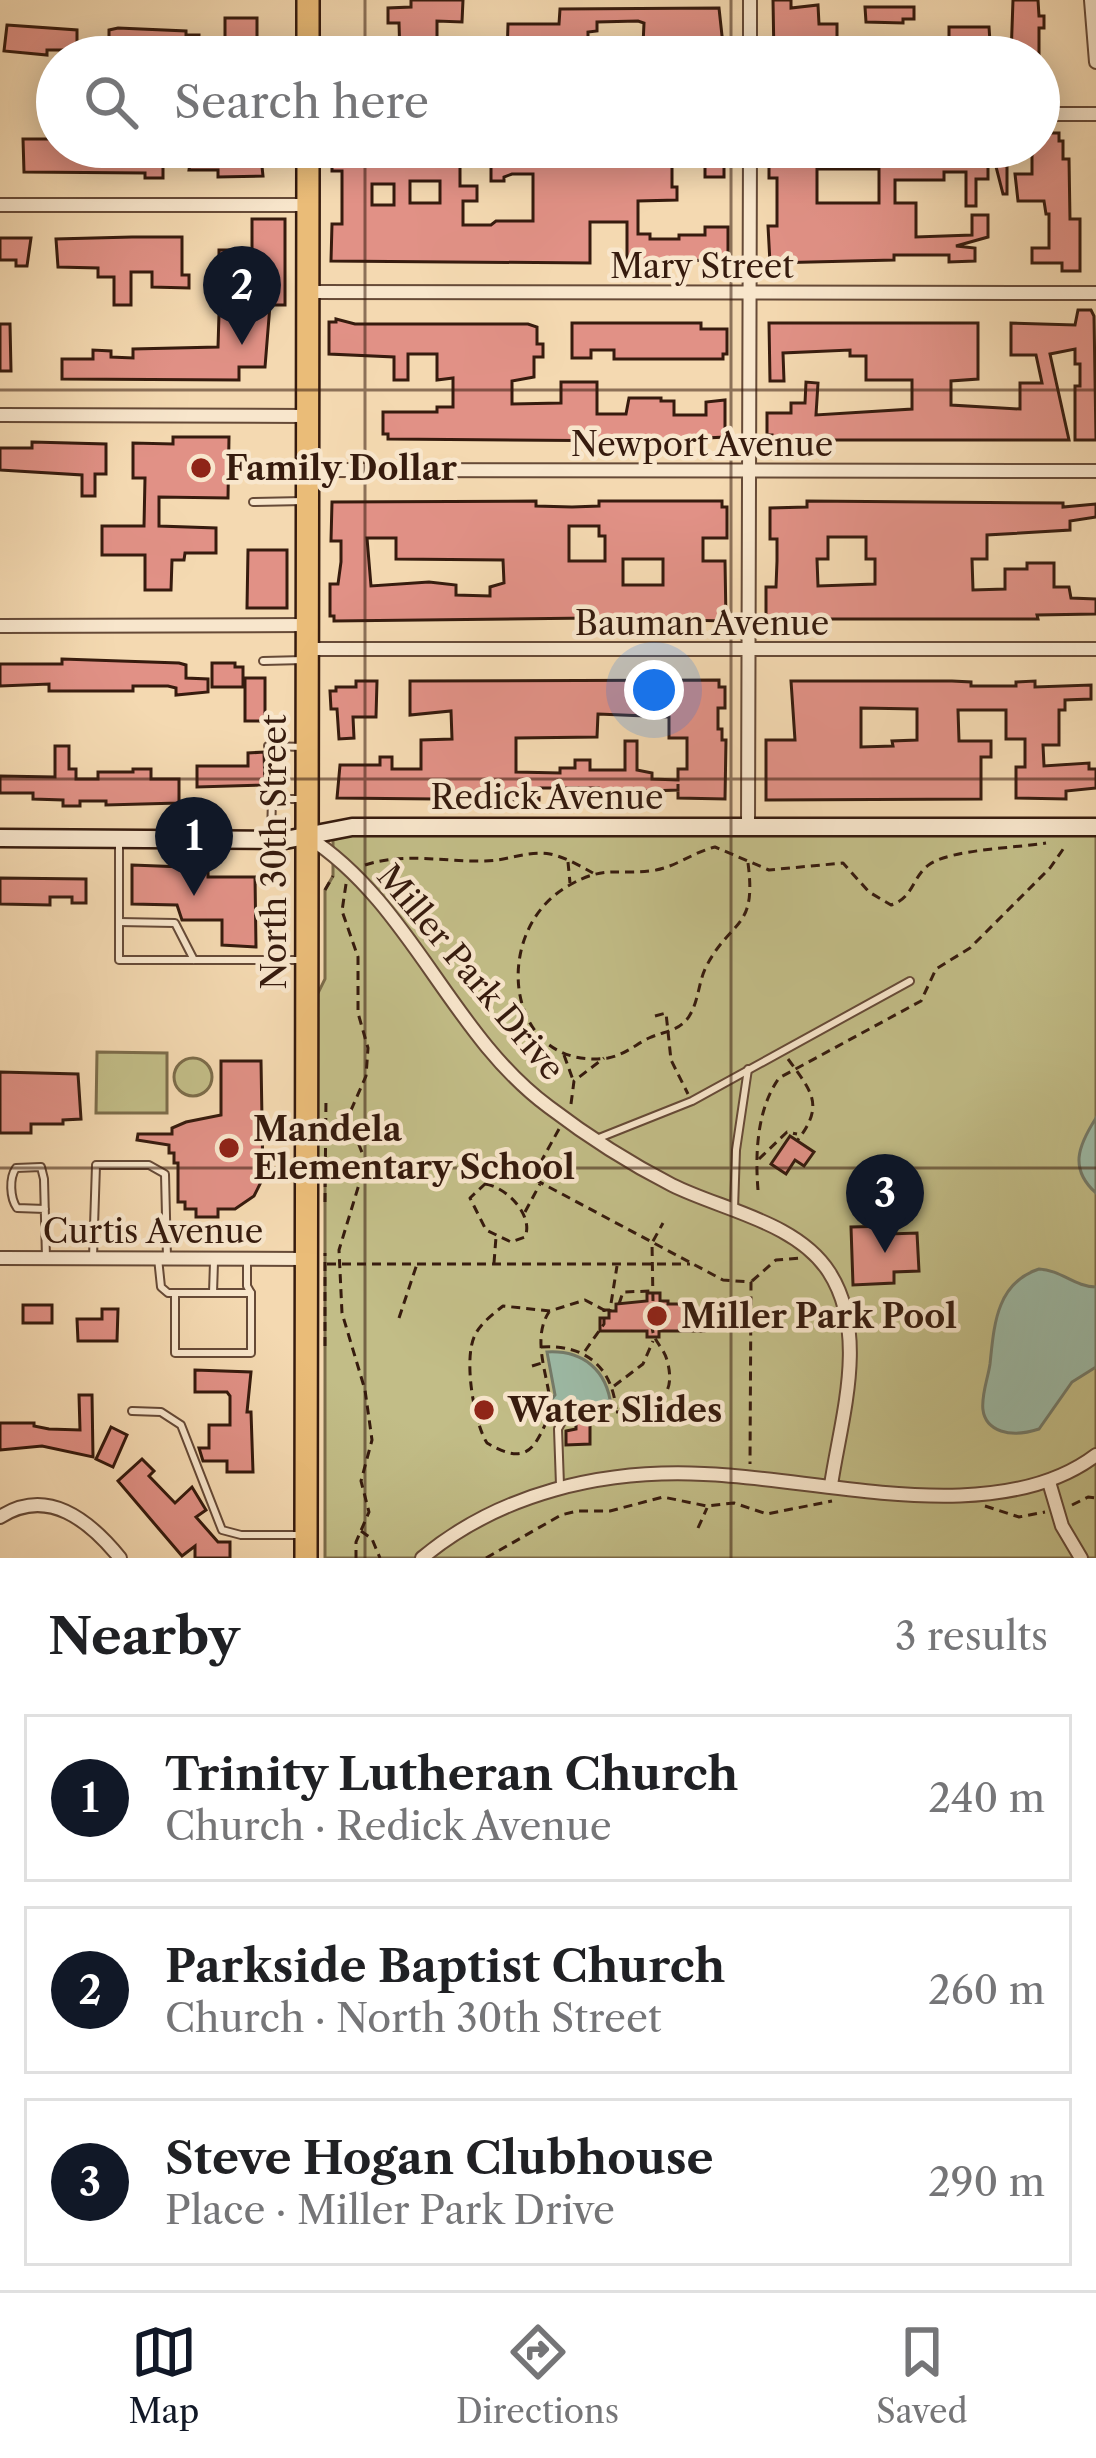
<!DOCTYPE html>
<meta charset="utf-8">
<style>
body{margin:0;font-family:"Libre Caslon Text",serif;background:#f6f6f6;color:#202124}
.you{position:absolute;left:654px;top:690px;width:42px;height:42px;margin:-30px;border:9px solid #fff;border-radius:50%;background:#1a73e8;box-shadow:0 0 0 18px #1a73e833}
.badge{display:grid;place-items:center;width:78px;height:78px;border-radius:50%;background:#111827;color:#fff;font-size:39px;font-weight:700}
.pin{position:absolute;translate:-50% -99px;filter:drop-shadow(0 3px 6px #0008)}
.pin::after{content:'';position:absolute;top:63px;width:42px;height:36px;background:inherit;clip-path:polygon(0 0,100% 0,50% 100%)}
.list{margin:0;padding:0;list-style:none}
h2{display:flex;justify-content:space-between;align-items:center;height:156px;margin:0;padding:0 48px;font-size:51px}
h2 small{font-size:39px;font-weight:400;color:#757577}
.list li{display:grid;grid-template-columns:78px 1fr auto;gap:36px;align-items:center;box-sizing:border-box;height:168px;margin:0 24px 24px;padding:0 24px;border:3px solid #e0e0e0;border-radius:0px}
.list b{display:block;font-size:45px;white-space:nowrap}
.list p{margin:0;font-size:39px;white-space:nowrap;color:#757577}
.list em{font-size:39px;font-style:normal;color:#757577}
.icon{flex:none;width:66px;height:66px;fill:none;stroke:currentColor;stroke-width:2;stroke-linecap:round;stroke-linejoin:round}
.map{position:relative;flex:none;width:1096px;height:1558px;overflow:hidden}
.search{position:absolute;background:#fff;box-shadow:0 6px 30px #0003;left:36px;right:36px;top:36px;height:132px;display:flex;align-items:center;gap:30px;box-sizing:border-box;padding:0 42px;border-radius:66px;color:#757577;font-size:45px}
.sheet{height:732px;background:#fff}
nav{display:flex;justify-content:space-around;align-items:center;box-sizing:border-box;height:168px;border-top:3px solid #e0e0e0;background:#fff;font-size:33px;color:#757577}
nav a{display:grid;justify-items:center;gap:6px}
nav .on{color:#111827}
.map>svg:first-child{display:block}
</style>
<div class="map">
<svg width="1096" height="1558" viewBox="0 0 1096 1558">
<rect width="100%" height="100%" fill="#f4d9b1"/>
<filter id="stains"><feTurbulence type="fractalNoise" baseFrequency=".00167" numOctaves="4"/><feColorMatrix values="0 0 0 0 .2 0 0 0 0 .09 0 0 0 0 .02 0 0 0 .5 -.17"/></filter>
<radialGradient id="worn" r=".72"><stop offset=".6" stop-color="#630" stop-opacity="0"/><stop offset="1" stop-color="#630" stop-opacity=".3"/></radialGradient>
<!-- green -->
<g fill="#c2bd87" stroke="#7c6c4a" stroke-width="3">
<polygon points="351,834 1096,834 1096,1558 325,1558 325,1181 316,1163 316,997 325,979 325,890 333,876 333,840"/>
<polygon points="97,1052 167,1053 167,1113 96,1113"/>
<circle cx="193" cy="1077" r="19"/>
</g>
<!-- water -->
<g fill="#9dbba7" stroke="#747b6a" stroke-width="3">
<path d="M1096 1118V1193C1069 1169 1078 1146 1096 1118Z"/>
<path d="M1039 1269C1061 1270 1075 1287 1096 1287V1367L1072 1382 1039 1429C1027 1433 1013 1435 1001 1431 970 1420 987 1386 990 1364 994 1326 996 1283 1039 1269Z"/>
<path d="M547 1352C583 1350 607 1370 611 1406H568L562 1413 549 1403 555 1395Z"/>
</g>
<!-- building -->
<g fill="#e19186" stroke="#361b0e" stroke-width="3" fill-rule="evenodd">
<polygon points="411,0 463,0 462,22 437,21 437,57 400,57 399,23 388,23 388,8 411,7"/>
<polygon points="773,0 791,0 791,8 818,5 819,24 837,24 837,57 774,57"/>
<polygon points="1013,0 1038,0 1039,16 1044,16 1044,28 1039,28 1039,57 1011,57"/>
<polygon points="865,7 914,7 914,19 903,19 903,23 866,22"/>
<polygon points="719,8 724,54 624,57 623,46 643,45 644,23 638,21 597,22 597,31 588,32 588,57 507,57 508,24 559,24 560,9"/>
<polygon points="225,18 257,18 257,50 239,50 239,57 225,57"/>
<polygon points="7,25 77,30 77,50 47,50 47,55 4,51"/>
<polygon points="949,27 989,27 991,57 949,57"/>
<polygon points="118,28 186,31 186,35 199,35 199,51 109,51 109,30"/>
<polygon points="1039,133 1059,133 1059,141 1063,141 1063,159 1069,159 1070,219 1080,219 1080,271 1062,271 1062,263 1032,263 1032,248 1049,248 1049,214 1046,214 1044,201 1018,201 1015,174 1032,174 1032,147 1039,147"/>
<polygon points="23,139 57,139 57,147 68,147 68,154 121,156 121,147 132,147 132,152 163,152 163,178 145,178 145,173 24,172"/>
<polygon points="192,147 206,147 206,157 231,157 231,147 260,147 263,176 218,177 218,170 189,170"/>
<path d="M375 147H460V186H477V201H463V225H491L496 221H533V174H512L504 177V181H491V147H724V177H705V165H672V187H677V200L638 201V234H650V239H679V235H705V227H728V263H705V260L627 263V222H590V263L331 261 332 224H342V171H332V148L367 151ZM410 181H440V203H410ZM372 184H394V205H372Z"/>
<path d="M769 147H988V179H976V206H966V172H944V180H895V203H916V237L972 235V215H988V237L956 246 975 248V261L949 262V255H894V260L770 263 768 226H777V178H769ZM817 169H879V203H817Z"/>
<polygon points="991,147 1007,147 1007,194 1003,194"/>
<polygon points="252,219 285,219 285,305 270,305 265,367 239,367 239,380 62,379 62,359 93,359 93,350 111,351 111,357 133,358 133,349 218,347 219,314 252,314 252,279 219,279 219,250 252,250"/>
<polygon points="132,237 182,237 182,275 189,275 189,288 152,287 152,272 131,272 131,305 114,305 114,277 98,277 98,268 58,267 56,239"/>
<polygon points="0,238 31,238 27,266 16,266 16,260 0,260"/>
<polygon points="1078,310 1091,310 1094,316 1096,440 1075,440 1075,386 1080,386 1080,364 1075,364 1075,349 1050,354 1069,440 772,440 772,435 767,435 767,413 791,413 791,403 805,403 806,382 818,383 816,415 912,409 912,380 866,380 866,356 850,356 850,350 783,353 784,381 770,381 769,323 978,323 978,379 951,381 951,405 1020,409 1020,383 1042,383 1036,355 1011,355 1011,323 1075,325"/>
<polygon points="336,319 355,324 528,324 537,327 537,344 543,344 543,357 534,357 534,377 512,381 512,404 561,403 561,382 597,382 597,414 626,414 629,398 661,398 661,401 674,401 674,415 706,415 706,402 725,400 725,437 646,441 388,439 388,434 383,434 383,412 437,412 437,407 453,407 453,378 437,380 437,354 408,354 408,380 394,380 394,357 329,354 329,322 336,322"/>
<polygon points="572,323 701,323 701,329 727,329 727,354 723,354 723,359 614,359 614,350 591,350 591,358 572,358"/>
<polygon points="0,324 10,324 11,371 0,371"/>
<polygon points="173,437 229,437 228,498 159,497 159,526 216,528 216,553 185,553 184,560 172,560 171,590 145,590 145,555 102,555 102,526 144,526 145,478 133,478 133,443 173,444"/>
<polygon points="32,442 106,444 106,474 95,474 95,496 82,496 82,475 0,470 0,448 32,448"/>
<path d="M536 501V506L572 507 599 506V501H722V507H727V538H703V561H725L726 621 591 618 334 621V616H330V584H338L341 562V541H331L332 502ZM569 526H599V536H605V561H569ZM367 538H396V559L503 560 504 583 490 587V596L456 595V585L429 582 371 586ZM623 559H663V585H623Z"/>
<path d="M807 501 1063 503V507L1096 504V517L1070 521V530L987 535V559H972L973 590 1005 589V569H1027V563H1054V587H1069L1071 598 1096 599V614L1037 615 1038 619H766V587H776L777 561V539H770V508L807 507ZM828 537H866V559H875V584L818 586 817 559H828Z"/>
<polygon points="248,550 287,550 287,608 247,608"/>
<polygon points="62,659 179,663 186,665 186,678 208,679 208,692 176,695 176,688 168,686 133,686 133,691 49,691 49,684 0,686 0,664 62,664"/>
<polygon points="212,663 235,663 235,667 243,667 243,687 212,687"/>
<rect x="245" y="678" width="20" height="43"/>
<path d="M719 680V687H725V708H718V729H722V740H726L725 799 678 798V784V790L620 792V798H598V788H539V800L337 798 340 765H380V757H392V769H421V740L452 739 451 711 410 715V681ZM598 714 669 717V738H687V769H678V780L652 779V773L637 770V741H625V770H590V760H575V768H560V773L516 772V738L597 737Z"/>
<polygon points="356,681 377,681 376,717 353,717 354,738 339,739 337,709 331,709 330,691 336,691 336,687 356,687"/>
<path d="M791 681H952L971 682V686H1016V682L1035 681V687L1091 685V699L1065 700V710H1059V745H1043L1044 766 1089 763V769H1096V788L1066 791V799L1016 798V767H1025V739H1006V710H958L959 741H991V757H981V799L766 800V740H795ZM861 708 917 709V740L892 741 893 746 861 747Z"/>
<polygon points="55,746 69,746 69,769 76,769 76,779 98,779 98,772 133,772 133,769 151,769 151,779 179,779 179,803 106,805 106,801 80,801 80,806 63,806 63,800 33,799 33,793 0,793 0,776 55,777"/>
<polygon points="264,752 265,785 197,787 197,766 248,766 248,753"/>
<polygon points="132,865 208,868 208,877 255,877 256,947 222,945 222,920 182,920 177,905 132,904"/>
<polygon points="0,878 86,879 86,903 72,903 72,897 50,897 50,905 0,904"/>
<polygon points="221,1061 261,1061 263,1178 254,1196 235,1209 218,1209 218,1217 196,1217 196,1209 185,1209 185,1202 178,1202 178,1163 174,1163 174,1153 169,1153 169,1145 137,1140 138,1134 172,1134 172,1128 186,1122 221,1115"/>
<polygon points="0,1072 78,1074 81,1119 63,1120 63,1124 31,1124 31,1133 0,1133"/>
<polygon points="790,1136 814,1152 804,1166 795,1160 786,1174 771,1164"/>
<polygon points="889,1226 889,1234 917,1233 919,1271 894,1272 894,1283 853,1285 851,1227"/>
<polygon points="647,1293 660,1293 660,1301 668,1301 668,1304 688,1304 688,1314 704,1314 704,1331 659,1331 659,1337 647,1337 647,1331 600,1331 600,1318 609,1318 609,1311 616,1311 616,1304 647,1301"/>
<rect x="23" y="1305" width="29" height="18"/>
<polygon points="102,1309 118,1309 117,1341 78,1341 77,1319 102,1319"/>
<polygon points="195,1370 251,1372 247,1412 251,1412 253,1472 227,1472 227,1461 203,1461 199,1448 209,1448 209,1425 230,1425 230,1396 227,1392 195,1392"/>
<polygon points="79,1395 92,1395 93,1457 42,1446 0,1450 0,1423 34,1423 34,1426 49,1429 80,1430"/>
<polygon points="576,1421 590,1421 590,1444 566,1445 566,1431 576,1429"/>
<polygon points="111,1427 127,1435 113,1467 96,1459"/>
<polygon points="142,1459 154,1471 149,1476 175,1503 192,1487 206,1510 196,1517 218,1542 230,1542 230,1558 195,1558 195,1546 182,1556 118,1481"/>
</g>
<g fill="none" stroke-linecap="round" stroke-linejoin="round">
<defs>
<g id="lane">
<polyline points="253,502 304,501"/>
<polyline points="263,661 304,660"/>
<polyline points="268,746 304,747"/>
<polyline points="271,836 272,799 300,799"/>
<polyline points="119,842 119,960 300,960"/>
<polyline points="119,922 175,923 194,960"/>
<polyline points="599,1138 692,1101 910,981"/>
<path d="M45 1209 17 1208C10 1198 9 1178 16 1168L41 1167 44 1179 46 1258"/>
<polyline points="734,1209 736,1150 748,1069"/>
<polyline points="93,1257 96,1165 149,1165 165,1174 167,1258"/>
<polyline points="158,1258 161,1287 168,1293 251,1293 247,1286 247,1262"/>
<polyline points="175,1293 175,1353 251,1353 251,1293"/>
<polyline points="213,1293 214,1262"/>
<polyline points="132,1411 161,1412 181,1425 222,1530 241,1535 303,1535"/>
<polyline points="560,1485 558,1429 563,1420"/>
</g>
<g id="street">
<polyline points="750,0 750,57"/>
<polyline points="1091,0 1096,62"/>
<polyline points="1039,114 1096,114"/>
<polyline points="0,205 308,205"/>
<polyline points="307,292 1096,293"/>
<polyline points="0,415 308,416"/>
<polyline points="308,470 1096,471"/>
<polyline points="0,626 307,625"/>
<polyline points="307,649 1096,649"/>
<polyline points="748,827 750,147"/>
<path d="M308 837C411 903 451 1035 549 1107 587 1136 629 1163 672 1185 722 1210 797 1222 829 1272 869 1334 841 1418 831 1485"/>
<polyline points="0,1258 306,1259"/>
<polyline points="1049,1482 1062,1526 1081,1558"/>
<path d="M0 1517C48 1486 90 1521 120 1558"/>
<path d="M422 1558C500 1493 603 1469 704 1474 820 1478 996 1531 1096 1455"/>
</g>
<polyline id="secondary" points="0,838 285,840 352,827 1096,827"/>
<g id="highway">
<polyline points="308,57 308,0"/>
<polyline points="306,1558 308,147"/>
</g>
</defs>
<!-- lane casing -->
<use href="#lane" stroke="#664a37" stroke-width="10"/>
<!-- street casing -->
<use href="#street" stroke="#664a37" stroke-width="16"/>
<!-- secondary casing -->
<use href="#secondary" stroke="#361b0e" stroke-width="21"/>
<!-- highway casing -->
<use href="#highway" stroke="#361b0e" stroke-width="26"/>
<!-- path -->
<g stroke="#361b0e" stroke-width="3" stroke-dasharray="9 6" stroke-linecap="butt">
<polyline points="568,862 570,883"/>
<path d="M748 863C757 931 731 918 706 967 698 983 699 1002 688 1018 677 1032 664 1031 649 1038 635 1045 624 1055 608 1058 505 1072 489 931 568 886 605 864 619 876 656 870 677 866 694 852 715 847L769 870 843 863 869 892 891 905C914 898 912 876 930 864 953 849 1017 848 1046 843"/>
<path d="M365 865C405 852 444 862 485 861 507 861 528 850 550 854 565 857 580 866 593 873"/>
<polyline points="346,884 342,911 358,957 358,1013 368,1048 366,1076 348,1117 363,1155 364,1168 339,1250 342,1313 365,1390 372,1440 361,1481 369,1512 356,1542 356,1558"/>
<polyline points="325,890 333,876"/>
<polyline points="655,1016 666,1013 671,1060 688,1094"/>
<polyline points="564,1055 573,1080"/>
<path d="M788 1059C812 1092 825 1105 797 1141"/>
<polyline points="571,1104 574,1081 604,1058"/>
<polyline points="559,1129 532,1178 723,1280 751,1282 750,1464"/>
<polyline points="759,1159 787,1132 797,1134"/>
<path d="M485 1184C507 1187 534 1216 525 1237L511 1242 486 1230 470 1198Z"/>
<path d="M758 1190C755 1153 757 1109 779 1078L921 1001 936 969 970 948 1050 868 1066 845"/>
<polyline points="325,1202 326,1097"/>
<polyline points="525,1212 540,1184"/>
<polyline points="494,1263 496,1237"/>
<polyline points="327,1264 690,1264"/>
<polyline points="752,1281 776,1260 800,1258"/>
<polyline points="653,1301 652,1243 663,1223"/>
<polyline points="619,1304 623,1292 651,1291"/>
<polyline points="399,1318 417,1264"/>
<polyline points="325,1346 325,1253"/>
<path d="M541 1347C584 1344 612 1366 616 1409"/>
<polyline points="585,1351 604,1324 604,1310 610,1310 617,1266"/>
<polyline points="532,1366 542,1363"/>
<polyline points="614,1386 643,1364 653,1341"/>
<polyline points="542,1403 551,1411"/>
<path d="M540 1404 549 1394C545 1368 533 1336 549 1312"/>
<path d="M554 1407C536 1439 534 1471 487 1443 474 1423 463 1358 475 1335 480 1324 493 1314 503 1306L550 1311 585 1300 604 1310"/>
<path d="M571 1411C607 1411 685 1424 667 1360 663 1346 653 1342 652 1326"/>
<polyline points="478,1422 487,1419 485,1416"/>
<polyline points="1072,1505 1088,1497 1096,1498"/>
<polyline points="985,1506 1019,1517 1045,1512"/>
<polyline points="698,1528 707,1508"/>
<polyline points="361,1531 372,1539 380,1558"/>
<polyline points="486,1558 561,1515 577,1511 610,1511 663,1497 707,1506 734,1503 767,1514 832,1501"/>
</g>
<!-- lane -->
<use href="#lane" stroke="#f8e6cc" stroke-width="6"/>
<!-- street -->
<use href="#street" stroke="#f8e6cc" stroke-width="12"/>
<!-- secondary -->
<use href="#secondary" stroke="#f8e6cc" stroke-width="16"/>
<!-- highway -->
<use href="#highway" stroke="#eabc78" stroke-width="21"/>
</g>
<!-- grid -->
<path fill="none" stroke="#361b0e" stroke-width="3" stroke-opacity="0.55" d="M365 0V57M731 0V57M365 147V1558M731 147V1558M0 390H1096M0 779H1096M0 1168H1096"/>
<!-- markers -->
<g fill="#8f2418" stroke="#f8e6cc" stroke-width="4.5">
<circle cx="201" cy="468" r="12"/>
<circle cx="229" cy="1148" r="12"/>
<circle cx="657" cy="1316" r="12"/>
<circle cx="484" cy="1410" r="12"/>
</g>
<g text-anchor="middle" stroke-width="9" stroke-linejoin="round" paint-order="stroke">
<!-- street labels -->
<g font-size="33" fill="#361b0e" stroke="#f8e6cc">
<text x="702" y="278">Mary Street</text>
<text x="702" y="456">Newport Avenue</text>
<text x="702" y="635">Bauman Avenue</text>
<text x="547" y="809">Redick Avenue</text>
<text transform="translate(274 852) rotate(-90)" y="12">North 30th Street</text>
<text transform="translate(471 972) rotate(50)" y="12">Miller Park Drive</text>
<text x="153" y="1243">Curtis Avenue</text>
</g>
<!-- poi labels -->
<g font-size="33" font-weight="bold" fill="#361b0e" stroke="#f8e6cc" text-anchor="start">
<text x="225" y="480">Family Dollar</text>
<text x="253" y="1141">Mandela<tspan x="253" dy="38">Elementary School</tspan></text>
<text x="681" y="1328">Miller Park Pool</text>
<text x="508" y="1422">Water Slides</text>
</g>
</g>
<rect width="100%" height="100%" filter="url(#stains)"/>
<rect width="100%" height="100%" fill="url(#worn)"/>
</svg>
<div class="you"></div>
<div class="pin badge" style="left:194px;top:896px">1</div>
<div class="pin badge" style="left:242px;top:345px">2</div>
<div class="pin badge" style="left:885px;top:1253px">3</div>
<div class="search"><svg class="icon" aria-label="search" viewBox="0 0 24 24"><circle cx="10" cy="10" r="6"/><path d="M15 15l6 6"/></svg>Search here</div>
</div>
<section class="sheet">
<h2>Nearby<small>3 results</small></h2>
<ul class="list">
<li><span class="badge">1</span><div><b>Trinity Lutheran Church</b><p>Church · Redick Avenue</p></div><em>240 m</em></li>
<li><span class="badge">2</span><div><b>Parkside Baptist Church</b><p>Church · North 30th Street</p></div><em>260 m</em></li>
<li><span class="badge">3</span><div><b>Steve Hogan Clubhouse</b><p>Place · Miller Park Drive</p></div><em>290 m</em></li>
</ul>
</section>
<nav>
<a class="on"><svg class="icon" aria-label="map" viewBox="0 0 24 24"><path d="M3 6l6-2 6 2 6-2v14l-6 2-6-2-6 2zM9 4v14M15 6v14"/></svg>Map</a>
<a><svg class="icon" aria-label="directions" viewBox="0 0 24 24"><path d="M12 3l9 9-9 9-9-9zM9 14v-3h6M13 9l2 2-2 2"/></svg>Directions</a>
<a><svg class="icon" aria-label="saved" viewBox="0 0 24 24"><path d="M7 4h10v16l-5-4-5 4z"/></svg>Saved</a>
</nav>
